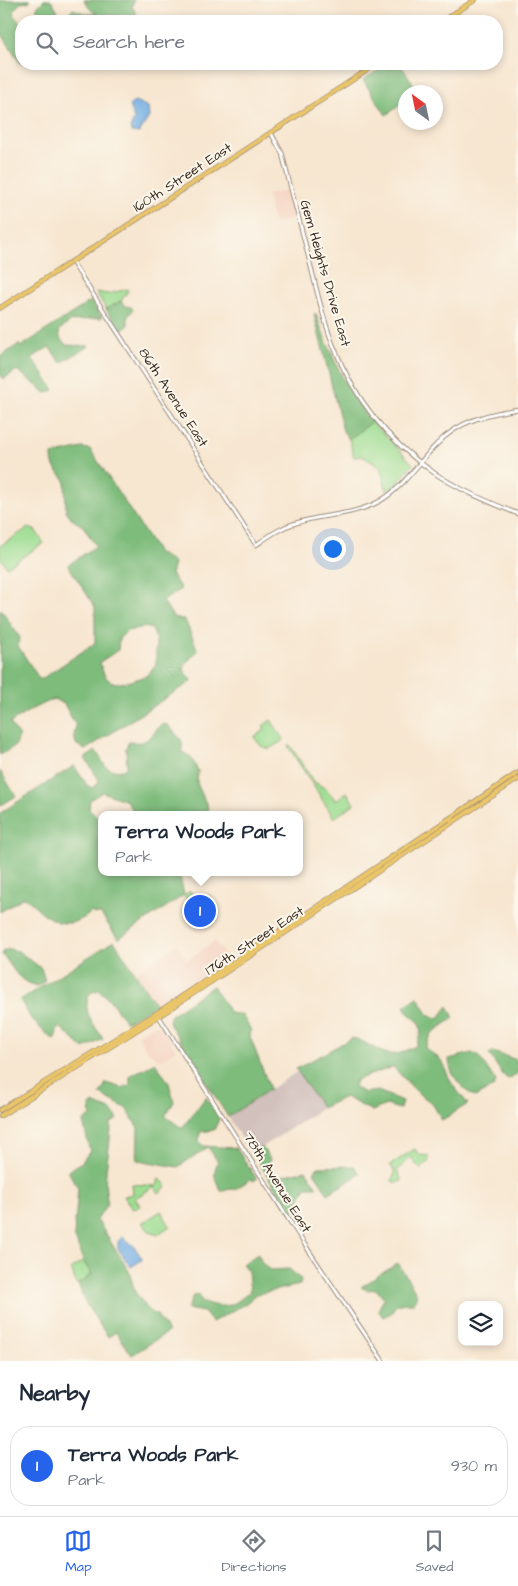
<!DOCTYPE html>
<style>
body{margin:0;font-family:"Architects Daughter",sans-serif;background:#f6f6f7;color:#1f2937}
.controls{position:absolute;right:15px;bottom:15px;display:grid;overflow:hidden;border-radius:10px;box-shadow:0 2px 8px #0003}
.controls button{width:45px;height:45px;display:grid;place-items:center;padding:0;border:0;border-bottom:1px solid #e0e1e3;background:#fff;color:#1f2937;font:25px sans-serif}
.compass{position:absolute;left:398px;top:85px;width:45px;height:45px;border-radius:50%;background:#fff;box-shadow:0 2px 8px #0003;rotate:327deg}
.you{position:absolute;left:332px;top:548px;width:18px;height:18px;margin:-12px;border:4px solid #fff;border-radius:50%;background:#1a73e8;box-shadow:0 0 0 8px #1a73e833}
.badge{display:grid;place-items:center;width:32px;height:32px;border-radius:50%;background:#2563eb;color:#fff;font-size:16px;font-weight:700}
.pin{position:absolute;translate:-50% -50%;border:2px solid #fff;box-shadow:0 1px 5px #0006}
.popup{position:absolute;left:98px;top:811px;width:205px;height:65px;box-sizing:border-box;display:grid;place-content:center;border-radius:10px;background:#fff;filter:drop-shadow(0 1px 4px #0005);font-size:16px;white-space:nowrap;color:#747a83}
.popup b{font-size:19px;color:#1f2937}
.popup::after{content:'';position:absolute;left:50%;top:100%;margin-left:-10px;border:10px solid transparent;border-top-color:#fff}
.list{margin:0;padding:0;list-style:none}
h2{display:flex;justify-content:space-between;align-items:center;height:65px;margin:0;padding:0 20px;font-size:21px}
h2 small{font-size:16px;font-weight:400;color:#747a83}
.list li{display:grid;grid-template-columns:32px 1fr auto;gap:15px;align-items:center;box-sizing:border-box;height:80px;margin:0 10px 10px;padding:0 10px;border:1px solid #e0e1e3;border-radius:20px}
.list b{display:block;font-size:19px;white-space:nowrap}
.list p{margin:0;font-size:16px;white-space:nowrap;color:#747a83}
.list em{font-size:16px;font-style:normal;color:#747a83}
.icon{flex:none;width:28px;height:28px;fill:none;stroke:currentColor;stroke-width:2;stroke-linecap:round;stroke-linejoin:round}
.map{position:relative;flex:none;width:518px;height:1361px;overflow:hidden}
.search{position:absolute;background:#fff;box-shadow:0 2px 8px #0003;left:15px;right:15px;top:15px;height:55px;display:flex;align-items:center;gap:12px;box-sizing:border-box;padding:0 18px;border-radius:20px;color:#747a83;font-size:19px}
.sheet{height:155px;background:#fff}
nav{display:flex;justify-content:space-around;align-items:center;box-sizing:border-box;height:70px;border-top:1px solid #e0e1e3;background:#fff;font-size:14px;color:#747a83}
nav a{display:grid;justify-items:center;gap:2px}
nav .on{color:#2563eb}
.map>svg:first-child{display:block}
</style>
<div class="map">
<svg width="518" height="1361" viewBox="0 0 518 1361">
<rect width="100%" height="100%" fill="#fbf7ec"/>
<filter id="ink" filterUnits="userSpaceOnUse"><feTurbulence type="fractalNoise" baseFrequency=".02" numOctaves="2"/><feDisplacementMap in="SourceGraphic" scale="10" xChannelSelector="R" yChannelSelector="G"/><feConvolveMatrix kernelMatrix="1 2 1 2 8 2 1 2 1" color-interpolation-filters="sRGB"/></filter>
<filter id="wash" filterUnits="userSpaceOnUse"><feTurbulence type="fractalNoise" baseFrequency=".0096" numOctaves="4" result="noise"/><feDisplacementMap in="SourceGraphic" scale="20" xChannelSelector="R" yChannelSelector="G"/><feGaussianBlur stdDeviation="1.12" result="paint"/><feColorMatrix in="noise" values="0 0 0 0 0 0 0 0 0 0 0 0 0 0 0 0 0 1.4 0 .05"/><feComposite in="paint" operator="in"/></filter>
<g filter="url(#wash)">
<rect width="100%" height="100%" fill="#f7e6d0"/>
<!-- built -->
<g fill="#f5d3c1">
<polygon points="288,190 294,218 274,223 267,195"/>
<polygon points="215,941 229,961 158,1008 135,973 177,945 187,960"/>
<polygon points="154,1025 161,1026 176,1050 161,1060 148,1052 137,1035"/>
</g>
<!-- industrial -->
<polygon fill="#d1c0bc" points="298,1071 322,1108 252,1154 228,1117"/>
<!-- green -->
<g fill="#9edd92" stroke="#6c8458">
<polygon points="127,289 128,291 121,301 106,309 96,292 108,294"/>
<polygon points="372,422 413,464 397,484 387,491 380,467 362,456 354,457 349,439"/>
<polygon points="28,528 35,530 44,543 7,567 0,557 0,546"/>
<polygon points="271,720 284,740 269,749 261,746 254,737 265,730 263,726"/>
<polygon points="290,745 313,781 326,789 336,800 347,792 354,804 334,818 288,746"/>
<polygon points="190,891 195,897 201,899 208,895 212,900 203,907 208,915 217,916 217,917 204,924 184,895"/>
<polygon points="415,1149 419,1155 428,1156 429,1161 421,1169 417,1166 411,1157 405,1161 406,1163 397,1170 402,1181 396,1183 392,1181 395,1172 390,1165"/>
<polygon points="159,1179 166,1184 165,1188 159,1193 154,1187 135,1198 140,1206 135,1209 131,1208 124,1196 133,1194 132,1184 156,1186"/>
<polygon points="161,1211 170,1226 157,1235 150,1232 142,1223"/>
<polygon points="83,1261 92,1275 77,1285 71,1269"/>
</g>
<!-- forest -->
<g fill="#7ebc7c" stroke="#5c734d" fill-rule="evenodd">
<polygon points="0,0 30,0 29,2 20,3 14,10 15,17 21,23 21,64 0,31"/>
<polygon points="44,0 51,0 58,12 45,21 36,21 37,7"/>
<polygon points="84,0 134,0 132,6 138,18 133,21 66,21 67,16 73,9 87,14 97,13 91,10"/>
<polygon points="388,64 400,64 419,92 406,92 405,102 386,115 363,80"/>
<polygon points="91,301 102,318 72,321 59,330 60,338 66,345 89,346 61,363 49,347 32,358 54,390 46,393 17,370 4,379 0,374 0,357 19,344 20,347 22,346"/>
<polygon points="121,301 125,306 131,307 133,310 128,316 128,326 120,331 106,309"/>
<path d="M314 314H316C330 352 346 392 372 422L349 439 343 431Z"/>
<path d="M82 448 90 449 158 553 172 561 174 564 171 574 181 589 163 601 173 617 185 620 198 651 184 665V670L192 681 85 750 76 744 74 735 76 726 64 704 54 699 32 709 10 723 19 737 15 746 0 755V610L1 609 20 638 18 646 40 680 95 643V607L68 565 96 546 83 526 73 520 66 511 65 480C57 470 52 469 52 455ZM145 627 152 629 156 639V664C153 667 150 673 146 676 142 678 135 679 131 681 113 686 104 682 100 662L118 650 119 639 127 631Z"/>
<path d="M161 724 168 725 182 741V752L191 757 198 771 197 783 208 808 206 815H135L127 801 102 792 90 800 89 808 101 821V872H179L184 895 118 939 101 914H94L91 912C86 918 81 919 74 922 52 928 40 908 24 897L0 912V813L74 766 87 785 92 788 98 784 99 780 85 758 96 751C105 765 105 772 123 770L127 766 126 748 129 741C147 746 151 736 161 724Z"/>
<polygon points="0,771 16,796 0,806"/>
<path d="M114 941 156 1005 126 1022 109 999 99 990 90 993C81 1012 93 1022 103 1039L84 1049 59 1026 55 1038H51L32 1020 20 1000Z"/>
<path d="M9 949 18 951 41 968 45 981 37 986C16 980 15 970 2 954L3 951Z"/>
<polygon points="213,986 230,1013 242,1015 251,1030 249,1034 270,1089 228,1117 171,1026 169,1021 171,1015"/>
<path d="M418 997 428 1014 438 1019 448 1006 454 1018 432 1033 425 1048 441 1060 452 1084 468 1104 442 1120 432 1103 418 1093 393 1067 356 1080 354 1087 364 1093 378 1091 402 1101 400 1109 386 1105 372 1111 345 1097 322 1108 296 1069 352 1038C367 1040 381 1057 397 1054 403 1053 410 1048 416 1046L421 1032 419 1022 408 1013 404 1006Z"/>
<polygon points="493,1052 517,1060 518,1073 508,1079 503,1075 489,1054"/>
<path d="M472 1053 479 1057 496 1081 494 1086 475 1097C462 1088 449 1075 449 1059Z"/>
<path d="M155 1062 169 1083 174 1102 165 1116 182 1128 206 1097 219 1119 214 1130 200 1132 199 1141 203 1146 236 1148 257 1179 253 1181 251 1179 235 1189 221 1190C215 1180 212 1173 218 1162L208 1147 178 1167 137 1160 138 1128 127 1109 100 1094 106 1083 122 1088 130 1085V1075L144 1069Z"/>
<path d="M93 1103 112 1111 118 1119 111 1123C111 1150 101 1177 108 1203L97 1220 129 1271 135 1292 150 1312 157 1315 168 1332 132 1355 116 1332 108 1337 86 1304 78 1284 92 1274 83 1261 74 1235 78 1188 68 1171 82 1162 90 1151 83 1122 91 1116 90 1106Z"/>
<polygon points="262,1147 270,1159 269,1166 273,1178 306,1170 317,1187 306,1187 292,1212 290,1212 253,1153"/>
<polygon points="354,1166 360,1174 328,1194 314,1172 318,1167"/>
<path d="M258 1254 262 1263 270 1270 289 1269 301 1279 300 1285 257 1294 245 1304 212 1322 204 1312 187 1309 193 1296 199 1294 202 1302C225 1309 232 1308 250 1291L248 1271 242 1264Z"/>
<polygon points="398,1263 417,1294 414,1303 405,1303 396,1305 391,1313 383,1317 378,1310 384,1299 376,1289 367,1290 361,1287"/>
</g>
<!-- water -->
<g fill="#73ade3" stroke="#576c80">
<polygon points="135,101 148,107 149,117 139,133 131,132 130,128 134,119 129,106"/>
<polygon points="123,1237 133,1245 142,1258 142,1260 131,1267 118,1249 118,1241"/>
</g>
</g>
<g filter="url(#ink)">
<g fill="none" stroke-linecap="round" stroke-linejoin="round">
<defs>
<g id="minor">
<path d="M271 133 282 153C291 190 301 226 310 263 317 291 323 320 334 347 354 398 388 441 433 472 459 490 489 502 518 514"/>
<path d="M72 262 256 545C269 536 281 527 296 523 324 514 353 516 380 501 404 487 417 464 436 445 458 421 487 414 518 409"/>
<polyline points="158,1015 305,1245 383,1361"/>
</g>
<g id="major">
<polyline points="442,21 475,0"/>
<polyline points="0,308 377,64"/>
<polyline points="0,1110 157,1013 518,773"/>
<polyline points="0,1116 159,1016 518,779"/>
</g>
</defs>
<!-- minor casing -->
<use href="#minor" stroke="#987" stroke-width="5"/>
<!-- major casing -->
<use href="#major" stroke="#987" stroke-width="5.5"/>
<!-- minor -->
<use href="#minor" stroke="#fff" stroke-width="3"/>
<!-- major -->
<use href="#major" stroke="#ebc669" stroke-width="4"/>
</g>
</g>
<g text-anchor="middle" stroke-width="4" stroke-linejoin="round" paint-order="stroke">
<!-- street labels -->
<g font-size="14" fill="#3b2a1e" stroke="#fbf7ec">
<text transform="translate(182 177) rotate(-33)" y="5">160th Street East</text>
<text transform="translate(326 273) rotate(74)" y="5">Gem Heights Drive East</text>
<text transform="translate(174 397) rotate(57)" y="5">86th Avenue East</text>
<text transform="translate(254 940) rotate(-33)" y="5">176th Street East</text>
<text transform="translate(278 1182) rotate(58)" y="5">78th Avenue East</text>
</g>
</g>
</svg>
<div class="controls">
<button><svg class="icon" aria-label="layers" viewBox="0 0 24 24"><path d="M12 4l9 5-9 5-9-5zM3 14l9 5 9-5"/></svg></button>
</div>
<svg class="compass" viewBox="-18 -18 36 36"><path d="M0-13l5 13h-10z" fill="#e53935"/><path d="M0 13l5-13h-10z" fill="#747a83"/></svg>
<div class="you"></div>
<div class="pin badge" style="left:200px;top:911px">1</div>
<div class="popup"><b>Terra Woods Park</b>Park</div>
<div class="search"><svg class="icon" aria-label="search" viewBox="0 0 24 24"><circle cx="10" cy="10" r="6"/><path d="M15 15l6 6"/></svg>Search here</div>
</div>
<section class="sheet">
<h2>Nearby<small></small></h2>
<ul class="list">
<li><span class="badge">1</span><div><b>Terra Woods Park</b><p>Park</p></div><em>930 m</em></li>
</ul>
</section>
<nav>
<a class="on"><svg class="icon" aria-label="map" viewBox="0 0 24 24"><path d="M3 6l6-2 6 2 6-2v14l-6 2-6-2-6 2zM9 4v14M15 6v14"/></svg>Map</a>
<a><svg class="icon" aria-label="directions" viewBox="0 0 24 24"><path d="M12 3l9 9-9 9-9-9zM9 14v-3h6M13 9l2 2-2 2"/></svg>Directions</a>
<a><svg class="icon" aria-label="saved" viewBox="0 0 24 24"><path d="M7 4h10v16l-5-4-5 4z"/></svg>Saved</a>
</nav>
